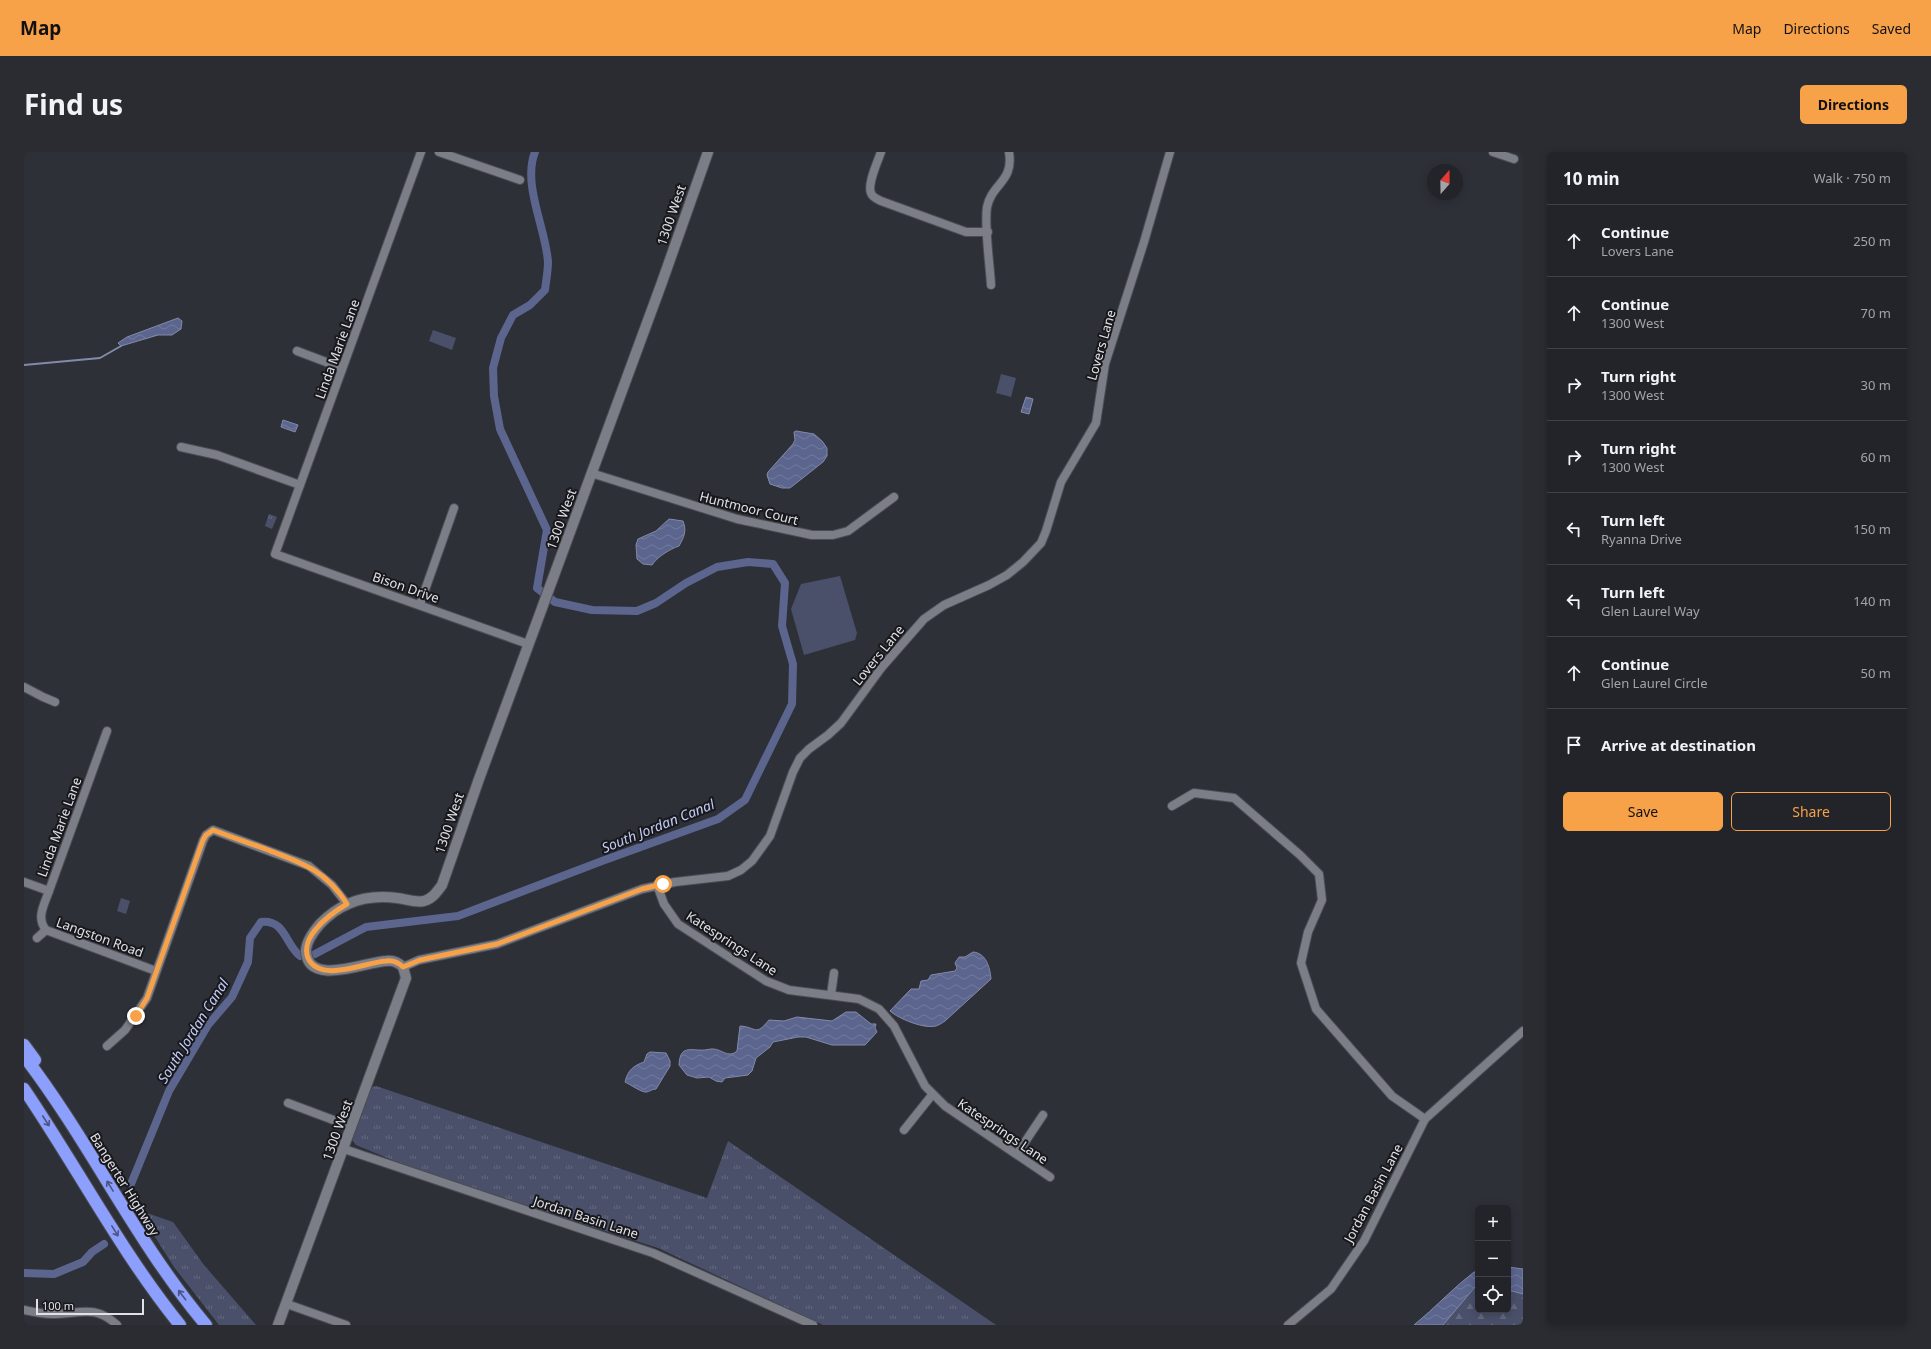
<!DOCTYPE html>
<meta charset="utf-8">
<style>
body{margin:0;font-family:"Noto Sans",sans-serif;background:#2a2c32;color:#f1f3f6}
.controls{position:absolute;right:12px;bottom:12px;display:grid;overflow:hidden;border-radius:6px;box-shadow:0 2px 10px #0003}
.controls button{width:36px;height:36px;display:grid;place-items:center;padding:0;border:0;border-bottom:1px solid #3f4147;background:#22242a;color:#f1f3f6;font:20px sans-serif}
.compass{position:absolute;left:1403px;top:12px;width:36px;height:36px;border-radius:50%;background:#22242a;box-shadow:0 2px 10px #0003;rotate:20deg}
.scale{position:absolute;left:12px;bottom:10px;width:108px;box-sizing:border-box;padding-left:4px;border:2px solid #e1e2e7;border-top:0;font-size:11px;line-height:14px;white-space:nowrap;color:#e1e2e7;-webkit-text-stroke:3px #18181c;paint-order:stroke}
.stop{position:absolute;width:12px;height:12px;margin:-9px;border:3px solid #f7a149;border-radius:50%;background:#fff}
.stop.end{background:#f7a149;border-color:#fff;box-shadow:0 1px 4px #0008}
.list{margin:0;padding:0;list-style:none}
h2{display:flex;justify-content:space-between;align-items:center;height:52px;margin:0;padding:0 16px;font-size:17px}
h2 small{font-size:13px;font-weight:400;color:#a2a4a8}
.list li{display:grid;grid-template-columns:26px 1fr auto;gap:12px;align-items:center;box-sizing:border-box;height:72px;padding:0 16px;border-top:1px solid #3f4147}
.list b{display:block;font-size:15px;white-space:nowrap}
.list p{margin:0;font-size:13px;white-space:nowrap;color:#a2a4a8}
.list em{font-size:13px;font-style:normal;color:#a2a4a8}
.actions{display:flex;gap:8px;padding:12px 16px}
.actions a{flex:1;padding:9px 0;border:1px solid #f7a149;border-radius:6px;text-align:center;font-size:14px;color:#f7a149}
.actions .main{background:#f7a149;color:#111}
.icon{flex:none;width:22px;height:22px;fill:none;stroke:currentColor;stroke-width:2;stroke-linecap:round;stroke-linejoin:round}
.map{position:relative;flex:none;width:1499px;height:1173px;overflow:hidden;border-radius:6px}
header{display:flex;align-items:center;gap:24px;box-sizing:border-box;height:56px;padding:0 20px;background:#f7a149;color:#111}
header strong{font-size:19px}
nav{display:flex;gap:22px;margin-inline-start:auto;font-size:14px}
.intro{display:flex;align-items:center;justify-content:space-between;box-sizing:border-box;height:96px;padding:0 24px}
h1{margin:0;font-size:28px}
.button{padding:10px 18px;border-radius:6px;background:#f7a149;color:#111;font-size:14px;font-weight:700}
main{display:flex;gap:24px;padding:0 24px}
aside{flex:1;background:#22242a;border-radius:6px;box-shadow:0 2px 10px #0003}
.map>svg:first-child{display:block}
</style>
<header>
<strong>Map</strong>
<nav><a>Map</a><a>Directions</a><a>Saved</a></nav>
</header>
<div class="intro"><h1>Find us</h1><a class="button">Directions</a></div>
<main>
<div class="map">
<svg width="1499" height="1173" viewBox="0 0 1499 1173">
<defs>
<pattern id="grass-tufts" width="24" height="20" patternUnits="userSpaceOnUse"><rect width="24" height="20" fill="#4a506a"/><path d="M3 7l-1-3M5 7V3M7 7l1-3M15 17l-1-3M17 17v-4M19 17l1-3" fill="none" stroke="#64697f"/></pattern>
<pattern id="forest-firs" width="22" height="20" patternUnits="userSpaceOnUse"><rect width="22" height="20" fill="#4a506a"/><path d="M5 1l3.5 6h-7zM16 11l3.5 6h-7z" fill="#64697f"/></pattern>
<pattern id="water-waves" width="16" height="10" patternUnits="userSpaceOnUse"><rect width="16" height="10" fill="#5b658e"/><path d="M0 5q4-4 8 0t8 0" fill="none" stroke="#727b9e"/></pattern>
</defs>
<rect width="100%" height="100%" fill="#2e3038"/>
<!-- grass -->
<g fill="url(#grass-tufts)">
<polygon points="245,362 253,365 248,377 241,374"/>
<polygon points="352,934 683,1046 704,989 972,1173 799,1173 634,1096 390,1017 332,993 328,988 348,935"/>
<polygon points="114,1058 149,1070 180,1113 232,1173 195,1173 150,1115"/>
</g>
<!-- forest -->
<polygon fill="url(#forest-firs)" points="1454,1134 1454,1158 1484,1158 1484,1138 1499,1142 1499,1173 1419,1173 1451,1135"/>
<!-- garden -->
<g fill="#4a506a">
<polygon points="409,178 432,186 428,198 405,189"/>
<polygon points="977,222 992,226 987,245 972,241"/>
<polygon points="816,424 833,481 831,488 780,503 767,457 777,432"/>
<polygon points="97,746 106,749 102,762 93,759"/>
</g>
<!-- water -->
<g fill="url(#water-waves)" stroke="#838aa9">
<polygon points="154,166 158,169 157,177 148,183 134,183 97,194 94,191 103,185"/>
<polygon points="1002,245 1009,247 1005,262 997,260"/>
<polygon points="259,268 274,273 271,280 257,275"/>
<polygon points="772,279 790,282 798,289 803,296 803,304 799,310 766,336 758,336 746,332 743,323 744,320 769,292 771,288 770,280"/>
<path d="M645 367 659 369C663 379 660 385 655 394 646 397 633 405 628 413L619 412 613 407 612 393 614 387 632 379Z"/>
<path d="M949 800C962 801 966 815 967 827L921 869C918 871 915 873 912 874 900 877 875 867 866 859L887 837H895L897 829 904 828 907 823 931 819 933 816 931 811 935 805H941Z"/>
<path d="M822 860H832L847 872H852L851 876 853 880 841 893H808L782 885H774L749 890 746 895 732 906 728 919 724 923 701 926 698 930 692 929 685 925 673 926 663 923 655 913C656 892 667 899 681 898 683 898 685 897 687 897 697 896 704 907 713 899L716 874C733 875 731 885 745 868L760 869 773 865 808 869Z"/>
<path d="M626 900 642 901 646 909V914L632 937C627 937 626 940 622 940 619 941 605 932 601 930 604 918 609 914 620 910L623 902Z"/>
<polygon points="1484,1115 1499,1117 1499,1142 1484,1138"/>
<path d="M1450 1120H1454V1134L1451 1135 1419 1173H1390C1411 1156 1429 1136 1450 1120Z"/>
</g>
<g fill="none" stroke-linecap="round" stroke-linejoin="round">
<!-- stream -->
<polyline stroke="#838aa9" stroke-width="2" points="0,213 76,206 97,194"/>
<!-- canal -->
<g stroke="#5b658e" stroke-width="8">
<path d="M291 802 342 775 434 764 578 709 694 667 721 648 768 552 769 512 758 474 761 431 749 412 724 410 693 415 662 431 632 451 613 459 568 458 531 450 513 436 523 378 476 277 470 244 469 216 477 186 489 163 506 153 521 138C522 129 524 119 524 110 522 77 498 32 511 0"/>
<path d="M107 1032 145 939 184 873 208 845 224 810 226 786 237 770C261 767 261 792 276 804"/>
<polyline points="0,1121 30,1122 59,1110 68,1100 80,1092"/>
</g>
<defs>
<g id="street">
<polyline points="397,0 251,402 504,492"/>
<polyline points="415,0 496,28"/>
<path d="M857 0C854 9 843 32 847 41 848 45 853 47 857 49L942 80H964"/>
<polyline points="1469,0 1490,7"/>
<path d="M967 133C966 113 960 74 963 55 968 31 990 30 985 0"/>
<polyline points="273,199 318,216"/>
<polyline points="157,295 193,303 276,333"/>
<polyline points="567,321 713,367 788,383 809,383 824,379 870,345"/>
<polyline points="396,452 430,356"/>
<polyline points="0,535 19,545 31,550"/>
<path d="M83 579 25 739C20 753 12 766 22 778L132 819"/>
<polyline points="1148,654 1170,641 1210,646 1276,703 1295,722 1298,748 1284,780 1277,811 1292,857 1368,944 1401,967"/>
<polyline points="0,730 25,739"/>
<polyline points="633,733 640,752 654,772 742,829 765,838 835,847 855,857 870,874 901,934 921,954 1026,1025"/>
<polyline points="13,786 22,778"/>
<polyline points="379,815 395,808 473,792 618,737 651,730 704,724 717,718 728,709 746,684 769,620 776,606 785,597 804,583 817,571 858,515 900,467 920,453 965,433 983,423 999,410 1017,391 1022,379 1037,330 1072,271 1081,212 1120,90 1146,0"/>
<polyline points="807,843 810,821"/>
<polyline points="83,894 101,878 123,846 179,689 182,683 189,678 285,714 308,733 323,752"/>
<polyline points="264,951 328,975"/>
<polyline points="880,978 908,943"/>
<polyline points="320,997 629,1101 789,1173"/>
<polyline points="993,1002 1019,963"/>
<polyline points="263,1152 322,1173"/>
<path d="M0 1158C9 1160 19 1162 28 1162 56 1162 71 1152 93 1173"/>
<polyline points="1264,1173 1307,1137 1340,1089 1401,967 1499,879"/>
</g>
<path id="secondary" d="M254 1173 382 826 379 815C374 810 368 808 362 809 344 809 284 836 282 799 282 789 290 779 296 772 317 750 344 742 373 746 382 747 391 751 400 749 408 747 413 740 418 733L455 627 637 133 684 0"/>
<g id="highway">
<polyline points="0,893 11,908"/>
<path d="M0 904C66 990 112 1090 182 1173"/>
<path d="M0 937C53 1015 97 1100 156 1173"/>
</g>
</defs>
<!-- street casing -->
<use href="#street" stroke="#4c4d53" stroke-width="10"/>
<!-- secondary casing -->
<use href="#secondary" stroke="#4c4d53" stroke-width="12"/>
<!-- highway casing -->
<use href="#highway" stroke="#4c4d53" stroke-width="14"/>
<!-- street -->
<use href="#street" stroke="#7c7e87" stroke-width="8"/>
<!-- secondary -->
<use href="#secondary" stroke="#7c7e87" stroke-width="10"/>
<!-- highway -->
<use href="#highway" stroke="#8c9ffd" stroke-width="12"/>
</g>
<!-- one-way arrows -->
<defs><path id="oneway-shaft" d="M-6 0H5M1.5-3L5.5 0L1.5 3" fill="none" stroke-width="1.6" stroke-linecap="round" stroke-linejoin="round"/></defs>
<g stroke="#4c5581">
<use href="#oneway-shaft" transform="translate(22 969) rotate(57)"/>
<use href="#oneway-shaft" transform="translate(86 1034) rotate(-122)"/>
<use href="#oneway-shaft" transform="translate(91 1079) rotate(58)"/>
<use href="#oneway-shaft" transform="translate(158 1143) rotate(-127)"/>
</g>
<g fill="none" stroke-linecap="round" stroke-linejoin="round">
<!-- route -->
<path stroke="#f7a149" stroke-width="5" d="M112 864 123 846 179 688 182 683 189 678C207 685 225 691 244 698 279 711 302 719 323 752 311 759 300 767 292 777 285 785 280 796 284 806 296 832 342 810 362 809 368 808 374 810 379 815L396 808 473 792 618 737 639 732"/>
</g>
<g text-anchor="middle" stroke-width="4" stroke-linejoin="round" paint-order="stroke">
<!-- street labels -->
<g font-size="13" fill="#e1e2e7" stroke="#18181c">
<text transform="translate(647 63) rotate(-71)" y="5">1300 West</text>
<text transform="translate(1077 193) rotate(-74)" y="5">Lovers Lane</text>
<text transform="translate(313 197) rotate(-70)" y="5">Linda Marie Lane</text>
<text transform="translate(725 356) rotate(14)" y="5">Huntmoor Court</text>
<text transform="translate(537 367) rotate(-70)" y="5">1300 West</text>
<text transform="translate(382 435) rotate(19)" y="5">Bison Drive</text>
<text transform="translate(854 503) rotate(-51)" y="5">Lovers Lane</text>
<text transform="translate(425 671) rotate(-71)" y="5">1300 West</text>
<text transform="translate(35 675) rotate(-70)" y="5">Linda Marie Lane</text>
<text transform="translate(76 785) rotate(20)" y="5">Langston Road</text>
<text transform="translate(708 791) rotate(33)" y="5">Katesprings Lane</text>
<text transform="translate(313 978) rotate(-70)" y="5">1300 West</text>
<text transform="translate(979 979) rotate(34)" y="5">Katesprings Lane</text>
<text transform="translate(101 1032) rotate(58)" y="5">Bangerter Highway</text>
<text transform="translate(1349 1041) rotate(-62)" y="5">Jordan Basin Lane</text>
<text transform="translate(562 1065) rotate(18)" y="5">Jordan Basin Lane</text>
</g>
<!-- water labels -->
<g font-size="14" font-style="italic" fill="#c1ccf5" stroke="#18181c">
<text transform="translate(634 674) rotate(-22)" y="5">South Jordan Canal</text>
<text transform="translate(169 879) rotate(-58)" y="5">South Jordan Canal</text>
</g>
</g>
</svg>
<div class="controls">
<button>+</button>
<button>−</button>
<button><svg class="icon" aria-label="locate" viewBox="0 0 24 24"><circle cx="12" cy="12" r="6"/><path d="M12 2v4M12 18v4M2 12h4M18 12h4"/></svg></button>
</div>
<svg class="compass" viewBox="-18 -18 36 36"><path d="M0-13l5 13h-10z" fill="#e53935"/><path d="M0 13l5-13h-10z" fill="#a2a4a8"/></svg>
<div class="scale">100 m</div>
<div class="stop" style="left:639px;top:732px"></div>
<div class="stop end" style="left:112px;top:864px"></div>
</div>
<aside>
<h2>10 min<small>Walk · 750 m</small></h2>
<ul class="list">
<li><svg class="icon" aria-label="ahead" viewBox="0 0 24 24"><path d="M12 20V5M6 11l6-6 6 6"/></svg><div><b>Continue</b><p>Lovers Lane</p></div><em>250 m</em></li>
<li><svg class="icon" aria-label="ahead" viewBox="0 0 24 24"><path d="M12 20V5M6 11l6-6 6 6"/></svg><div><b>Continue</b><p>1300 West</p></div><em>70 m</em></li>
<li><svg class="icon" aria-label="right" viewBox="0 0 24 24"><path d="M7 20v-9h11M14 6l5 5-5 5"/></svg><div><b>Turn right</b><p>1300 West</p></div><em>30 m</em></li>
<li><svg class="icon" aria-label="right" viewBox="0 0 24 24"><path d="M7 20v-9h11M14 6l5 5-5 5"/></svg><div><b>Turn right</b><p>1300 West</p></div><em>60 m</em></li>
<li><svg class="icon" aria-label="left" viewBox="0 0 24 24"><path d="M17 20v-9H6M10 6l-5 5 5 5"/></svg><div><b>Turn left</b><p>Ryanna Drive</p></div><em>150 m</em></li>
<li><svg class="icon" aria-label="left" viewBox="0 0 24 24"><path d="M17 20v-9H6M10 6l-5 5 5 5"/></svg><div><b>Turn left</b><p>Glen Laurel Way</p></div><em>140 m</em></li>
<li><svg class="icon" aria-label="ahead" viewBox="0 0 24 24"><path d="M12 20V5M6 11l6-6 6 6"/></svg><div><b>Continue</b><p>Glen Laurel Circle</p></div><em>50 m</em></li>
<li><svg class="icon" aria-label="arrive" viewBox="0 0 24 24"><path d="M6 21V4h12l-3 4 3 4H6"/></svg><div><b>Arrive at destination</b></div></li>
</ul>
<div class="actions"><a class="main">Save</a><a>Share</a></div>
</aside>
</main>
